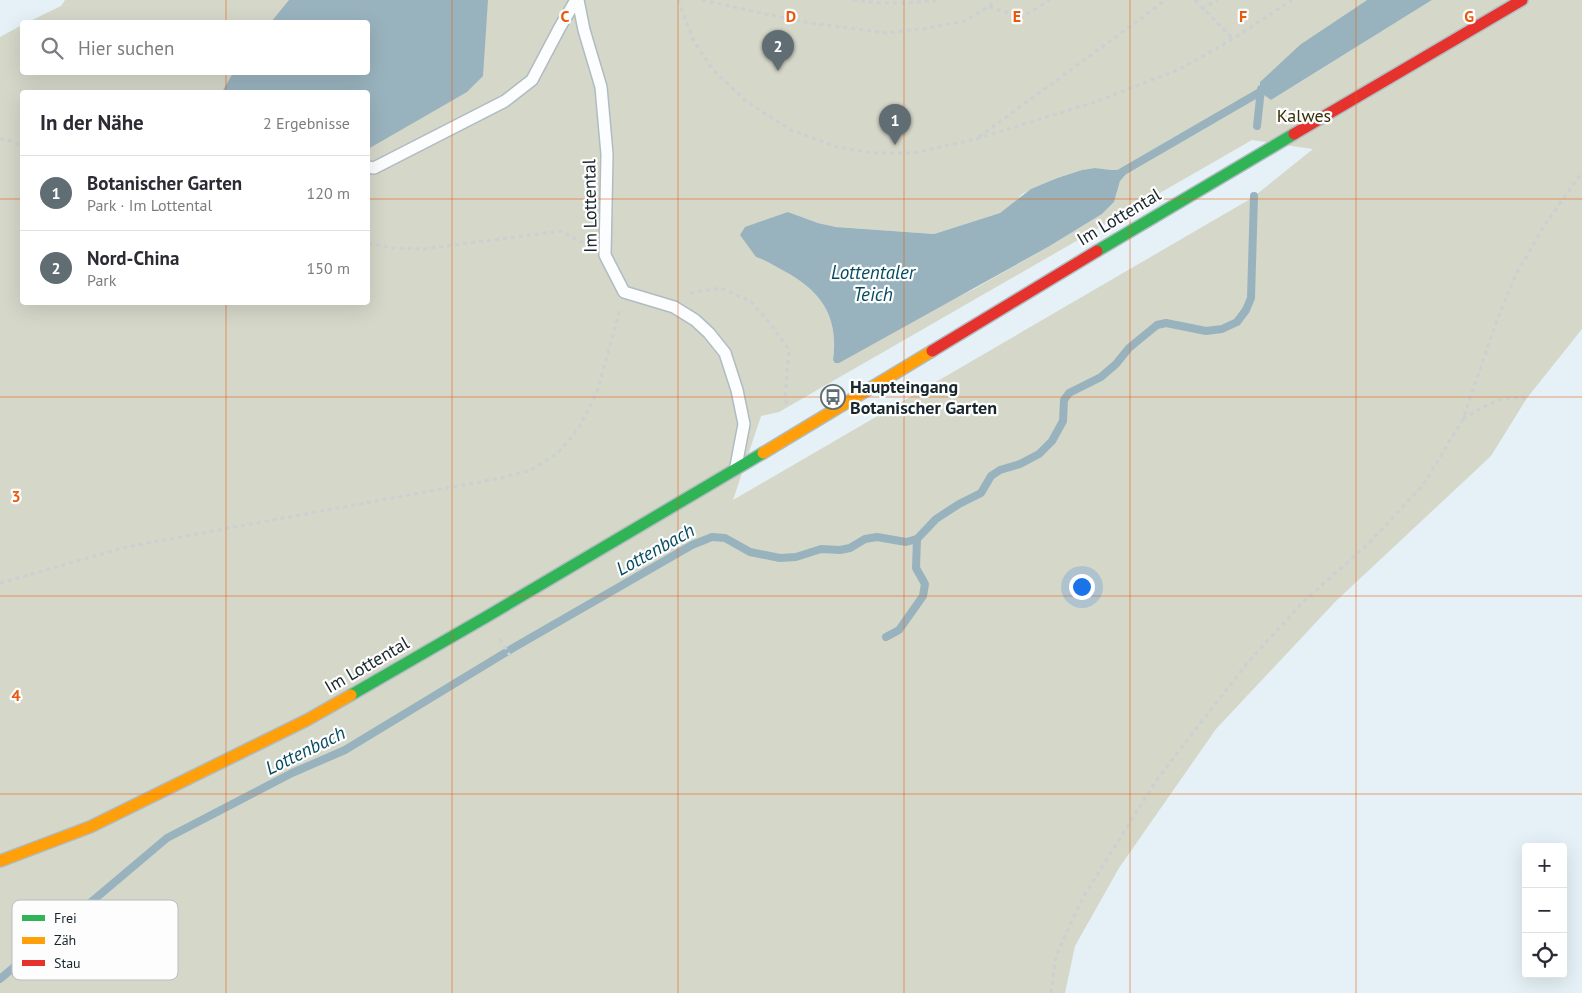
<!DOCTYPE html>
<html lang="de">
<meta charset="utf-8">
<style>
body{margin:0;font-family:"PT Sans",sans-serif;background:#f2f2f3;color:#2b2b33}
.controls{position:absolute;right:15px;bottom:15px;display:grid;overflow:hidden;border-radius:5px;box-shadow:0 5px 20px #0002}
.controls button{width:45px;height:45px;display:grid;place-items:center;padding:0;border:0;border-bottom:1px solid #e1e1e2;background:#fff;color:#2b2b33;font:25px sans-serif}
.you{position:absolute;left:1081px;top:586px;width:18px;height:18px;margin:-12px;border:4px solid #fff;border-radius:50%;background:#1a73e8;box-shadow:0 0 0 8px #1a73e833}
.badge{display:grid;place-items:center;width:32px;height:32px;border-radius:50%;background:#606e73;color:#fff;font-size:16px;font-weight:700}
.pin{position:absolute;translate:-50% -41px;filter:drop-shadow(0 1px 2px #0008)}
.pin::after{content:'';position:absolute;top:26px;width:18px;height:15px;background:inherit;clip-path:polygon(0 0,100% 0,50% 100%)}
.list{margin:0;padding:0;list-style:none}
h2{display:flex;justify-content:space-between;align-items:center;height:65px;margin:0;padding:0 20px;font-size:21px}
h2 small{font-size:16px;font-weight:400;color:#7c7c81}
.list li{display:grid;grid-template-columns:32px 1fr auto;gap:15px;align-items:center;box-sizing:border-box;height:75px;padding:0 20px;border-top:1px solid #e1e1e2}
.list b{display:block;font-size:19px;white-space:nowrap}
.list p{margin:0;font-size:16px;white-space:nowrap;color:#7c7c81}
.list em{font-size:16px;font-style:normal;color:#7c7c81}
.icon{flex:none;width:28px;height:28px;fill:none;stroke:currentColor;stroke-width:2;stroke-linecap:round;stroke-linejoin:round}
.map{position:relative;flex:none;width:1582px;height:993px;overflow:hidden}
.search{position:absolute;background:#fff;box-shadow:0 5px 20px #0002;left:20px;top:20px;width:350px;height:55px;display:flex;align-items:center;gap:12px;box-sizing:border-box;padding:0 18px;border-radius:5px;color:#7c7c81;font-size:19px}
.panel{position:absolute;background:#fff;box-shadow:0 5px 20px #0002;left:20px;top:90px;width:350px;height:215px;border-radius:5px}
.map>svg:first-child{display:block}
</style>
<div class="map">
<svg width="1582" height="993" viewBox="0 0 1582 993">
<rect width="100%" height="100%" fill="#e5f1f6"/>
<!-- green -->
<path fill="#d5d7c9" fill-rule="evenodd" d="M65 0H1367L1301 44 1271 100 1432 0H1582V329L1527 398 1491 456 1336 601 1216 729 1119 868 1075 946 1065 993H0V37L22 25V72H368V22H28L61 6ZM22 92H368V302H22ZM1252 140 1313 149 1252 198 733 500 761 416 779 412ZM1095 168 1112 170H1123L1114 202 1102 214 1048 247 974 289 833 360C839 316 821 291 784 271 775 266 766 260 756 257L788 212 818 223 836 227 934 234 1000 213 1015 202 1022 194 1056 178 1082 170Z"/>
<!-- water -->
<g fill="#99b3be">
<polygon points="289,0 488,0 483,76 467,92 368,149 368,92 222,92 233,73 368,72 368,22 271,22"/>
<polygon points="1367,0 1432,0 1271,100 1260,92 1260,82 1301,44"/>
<path d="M1095 168 1112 170H1123L1126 174 1120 181 1114 202 1102 214 1048 247 839 363H835L833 360C839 316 821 291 784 271 775 266 766 260 756 257L740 235 745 227 788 212 818 223 836 227 934 234 1000 213 1031 189 1057 178 1082 170Z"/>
</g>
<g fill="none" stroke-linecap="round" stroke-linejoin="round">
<!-- stream -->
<g stroke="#99b3be" stroke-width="8">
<polyline points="1257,126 1261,89"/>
<polyline points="1115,176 1260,92"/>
<polyline points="886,637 899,630 923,596 925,584 916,568 917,539"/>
<polyline points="0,979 167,838 292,773 345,750 513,648 692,545 712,537 725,538 750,552 780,558 796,557 821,549 840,550 850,548 865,539 877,537 906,542 917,539 936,519 959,504 981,493 991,476 1000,470 1020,464 1039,454 1052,441 1063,421 1064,400 1069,393 1101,377 1116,364 1129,348 1157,325 1166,323 1206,331 1222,329 1237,322 1246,310 1251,298 1254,196"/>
</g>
<defs>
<g id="lane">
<polyline points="578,0 584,30 601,87 607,154 605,255 624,292 674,307 695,320 709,333 725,353 737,390 744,424 736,466"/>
<polyline points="368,167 374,168 505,101 532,80 560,27 576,0"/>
</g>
<g id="fast">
<polyline points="1097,251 1294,134"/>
<polyline points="351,695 486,617 763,453"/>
</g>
<g id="slow">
<polyline points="763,453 932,351"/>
<polyline points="0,861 90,827 307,720 351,695"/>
</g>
<g id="jam">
<polyline points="1294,134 1522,0"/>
<polyline points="932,351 1097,251"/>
</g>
</defs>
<!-- lane casing -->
<use href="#lane" stroke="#afbcc1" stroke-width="14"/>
<!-- fast casing -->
<use href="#fast" stroke="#afbcc1" stroke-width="14"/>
<!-- slow casing -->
<use href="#slow" stroke="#afbcc1" stroke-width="14"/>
<!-- jam casing -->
<use href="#jam" stroke="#afbcc1" stroke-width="14"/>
<!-- path -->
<g stroke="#cbd0d2" stroke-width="3" stroke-dasharray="4 4" stroke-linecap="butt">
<polyline points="678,0 693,39 712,69 747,102 791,130 837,147 872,153 913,153 976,139 1095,102 1180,69 1233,39 1292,0"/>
<polyline points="702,0 803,22 887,33 928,28 965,21 988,7 996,0"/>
<path d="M853 0C881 4 908 4 936 0"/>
<polyline points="1195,0 1233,39"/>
<polyline points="989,7 1022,17 1050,0"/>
<polyline points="1202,9 1217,0"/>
<polyline points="979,137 1166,0"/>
<path d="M0 139C8 139 17 142 22 148"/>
<polyline points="368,243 393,248 424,249 561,231 587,245"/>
<polyline points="690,293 721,288 750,301 770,323 789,350 785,396 787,407"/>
<path d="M1463 419C1487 405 1498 396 1526 398"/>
<polyline points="0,583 126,547 501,478 531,470 558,453 579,428 597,392 620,309"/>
<polyline points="500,639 512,659"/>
<polyline points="1051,993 1056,956 1083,897 1158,778 1248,662 1304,601 1369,543 1423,485 1463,419 1496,323 1515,276 1546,223 1582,172"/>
</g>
<!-- lane -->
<use href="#lane" stroke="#fbfdfe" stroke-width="11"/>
<!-- fast -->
<use href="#fast" stroke="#30b455" stroke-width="11"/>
<!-- slow -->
<use href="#slow" stroke="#ff9f0a" stroke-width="11"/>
<!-- jam -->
<use href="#jam" stroke="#e5322d" stroke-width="11"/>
</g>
<!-- grid -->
<path fill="none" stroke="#e8590c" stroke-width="1" stroke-opacity="0.55" d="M226 0V22M452 0V993M678 0V993M904 0V993M1130 0V993M1356 0V993M226 72V92M0 199H22M368 199H1582M226 302V993M0 397H1582M0 596H1582M0 794H1582"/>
<!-- icons -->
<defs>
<symbol id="bus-ring" viewBox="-11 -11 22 22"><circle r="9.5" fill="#fdfdfd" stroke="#606e73" stroke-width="1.5"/><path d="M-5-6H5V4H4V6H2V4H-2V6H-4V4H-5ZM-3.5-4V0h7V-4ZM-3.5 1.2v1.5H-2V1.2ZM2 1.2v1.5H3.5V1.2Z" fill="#606e73"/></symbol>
</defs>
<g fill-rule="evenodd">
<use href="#bus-ring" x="819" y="383" width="28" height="28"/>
</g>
<g text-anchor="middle" stroke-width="4.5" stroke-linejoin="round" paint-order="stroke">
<!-- park labels -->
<g font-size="18" fill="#352d05" stroke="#fdfdfd">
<text x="1304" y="122">Kalwes</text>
</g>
<!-- street labels -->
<g font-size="18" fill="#18272d" stroke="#fdfdfd">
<text transform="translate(590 206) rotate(-91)" y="6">Im Lottental</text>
<text transform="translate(1119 217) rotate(-31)" y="6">Im Lottental</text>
<text transform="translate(367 665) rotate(-30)" y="6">Im Lottental</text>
</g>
<!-- poi labels -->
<g font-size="18" font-weight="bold" fill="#18272d" stroke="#fdfdfd" text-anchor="start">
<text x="850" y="393">Haupteingang<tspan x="850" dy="21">Botanischer Garten</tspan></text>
</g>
<!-- water labels -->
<g font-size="19" font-style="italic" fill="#054b60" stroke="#fdfdfd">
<text x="873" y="279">Lottentaler<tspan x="873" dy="22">Teich</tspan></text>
<text transform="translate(655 549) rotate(-29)" y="7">Lottenbach</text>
<text transform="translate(305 750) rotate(-26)" y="7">Lottenbach</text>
</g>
</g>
<!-- legend -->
<rect x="12" y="900" width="166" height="80" rx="8" fill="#fdfdfd" stroke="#b8bdbf" stroke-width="1"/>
<rect x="22" y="915" width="23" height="6" fill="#30b455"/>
<rect x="22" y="937" width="23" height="7" fill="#ff9f0a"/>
<rect x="22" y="960" width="23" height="6" fill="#e5322d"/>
<g font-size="14" fill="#18272d">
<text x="54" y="923">Frei</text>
<text x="54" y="945">Zäh</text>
<text x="54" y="968">Stau</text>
</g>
<g font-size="16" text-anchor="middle" font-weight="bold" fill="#e8590c" stroke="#fdfdfd" stroke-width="4.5" stroke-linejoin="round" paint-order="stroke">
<text x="565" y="22">C</text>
<text x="791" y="22">D</text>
<text x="1017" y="22">E</text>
<text x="1243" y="22">F</text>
<text x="1469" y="22">G</text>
<text x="16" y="502">3</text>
<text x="16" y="701">4</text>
</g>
</svg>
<div class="controls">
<button>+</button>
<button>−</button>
<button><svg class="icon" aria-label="locate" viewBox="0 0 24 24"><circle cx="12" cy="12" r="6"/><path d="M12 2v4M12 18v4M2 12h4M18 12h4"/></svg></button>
</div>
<div class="you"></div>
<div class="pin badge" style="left:895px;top:145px">1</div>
<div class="pin badge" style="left:778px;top:71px">2</div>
<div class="search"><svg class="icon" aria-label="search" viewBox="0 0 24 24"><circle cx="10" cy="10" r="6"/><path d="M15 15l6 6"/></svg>Hier suchen</div>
<section class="panel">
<h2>In der Nähe<small>2 Ergebnisse</small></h2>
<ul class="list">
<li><span class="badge">1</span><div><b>Botanischer Garten</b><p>Park · Im Lottental</p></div><em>120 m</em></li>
<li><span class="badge">2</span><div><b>Nord-China</b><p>Park</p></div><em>150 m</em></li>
</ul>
</section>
</div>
